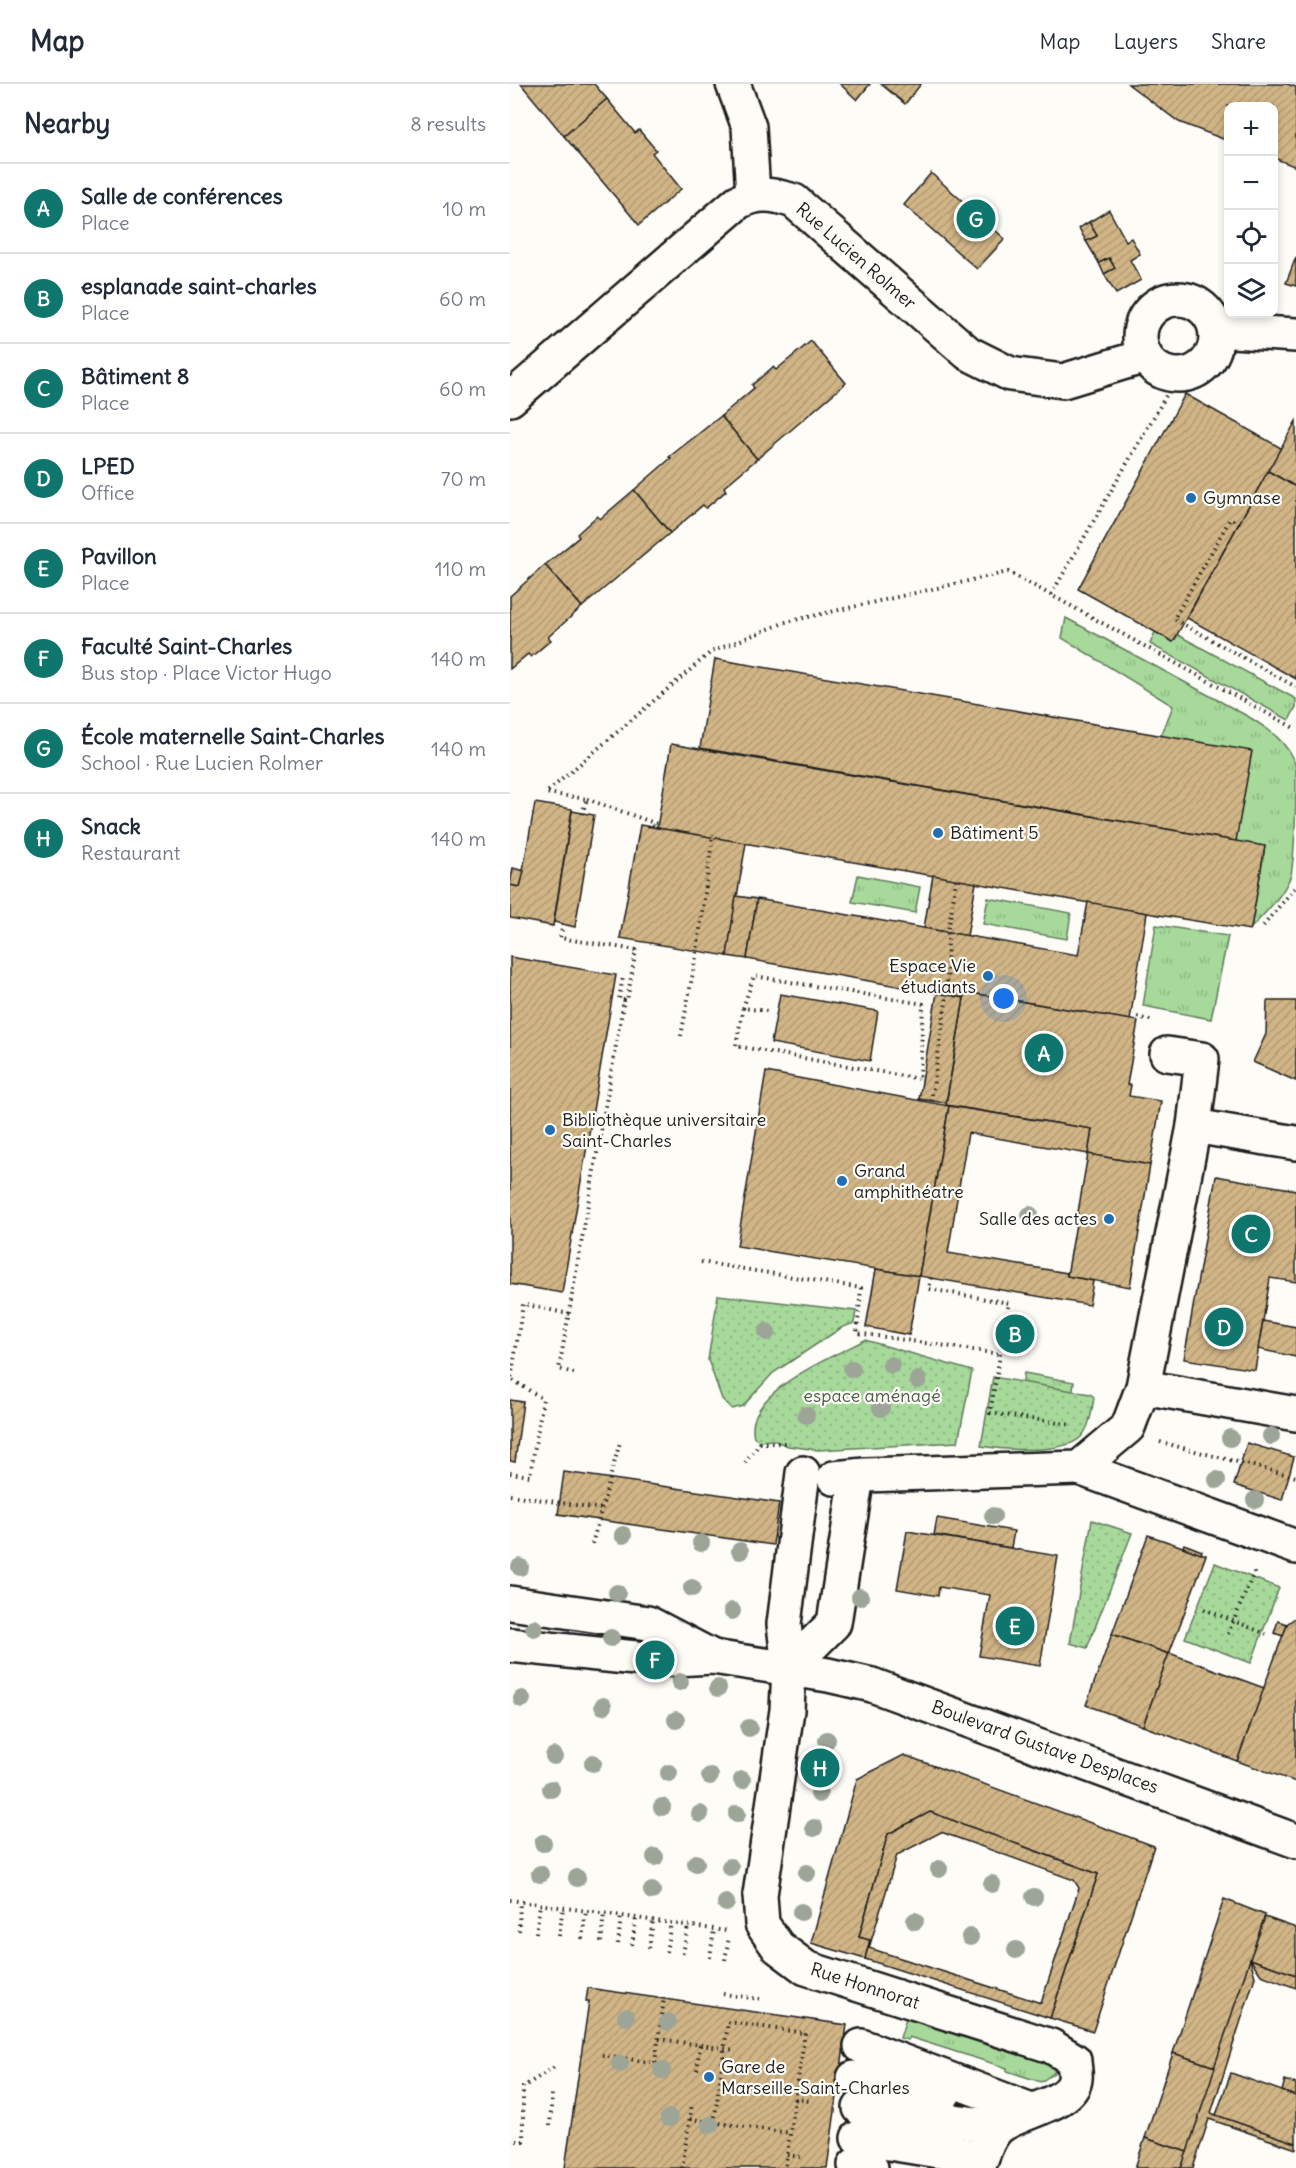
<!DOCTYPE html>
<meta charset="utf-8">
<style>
body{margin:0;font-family:Delius,sans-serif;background:#f2f2f3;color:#1f2937}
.controls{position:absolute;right:18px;top:18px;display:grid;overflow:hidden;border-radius:12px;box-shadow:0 3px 9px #0003}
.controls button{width:54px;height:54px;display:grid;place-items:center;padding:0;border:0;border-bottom:2px solid #e0e1e3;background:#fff;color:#1f2937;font:30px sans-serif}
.you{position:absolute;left:494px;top:915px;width:21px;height:21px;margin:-15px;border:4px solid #fff;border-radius:50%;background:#1a73e8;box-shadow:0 0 0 9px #1a73e833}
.badge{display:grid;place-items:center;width:39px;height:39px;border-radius:50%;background:#0f766e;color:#fff;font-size:20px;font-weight:700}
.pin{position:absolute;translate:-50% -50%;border:3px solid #fff;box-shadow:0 2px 6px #0006}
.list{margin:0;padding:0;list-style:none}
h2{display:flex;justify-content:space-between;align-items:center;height:78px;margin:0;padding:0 24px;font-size:26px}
h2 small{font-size:20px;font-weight:400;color:#747a83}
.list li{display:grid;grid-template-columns:39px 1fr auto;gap:18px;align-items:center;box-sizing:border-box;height:90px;padding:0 24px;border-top:2px solid #e0e1e3}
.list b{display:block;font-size:22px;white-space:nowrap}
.list p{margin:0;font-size:20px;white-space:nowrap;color:#747a83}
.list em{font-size:20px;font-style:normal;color:#747a83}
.icon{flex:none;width:33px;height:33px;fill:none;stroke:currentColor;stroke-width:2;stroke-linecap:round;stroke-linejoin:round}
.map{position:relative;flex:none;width:786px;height:2084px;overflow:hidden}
header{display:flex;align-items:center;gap:36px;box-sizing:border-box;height:84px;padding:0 30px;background:#fff;border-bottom:2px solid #e0e1e3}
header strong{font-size:28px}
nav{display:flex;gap:33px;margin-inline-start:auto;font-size:21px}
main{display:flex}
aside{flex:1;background:#fff}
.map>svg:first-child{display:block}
</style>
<header>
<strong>Map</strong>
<nav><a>Map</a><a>Layers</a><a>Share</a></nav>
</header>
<main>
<aside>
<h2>Nearby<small>8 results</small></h2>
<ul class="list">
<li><span class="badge">A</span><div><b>Salle de conférences</b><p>Place</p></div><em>10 m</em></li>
<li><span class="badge">B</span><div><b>esplanade saint-charles</b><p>Place</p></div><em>60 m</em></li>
<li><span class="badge">C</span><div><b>Bâtiment 8</b><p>Place</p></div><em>60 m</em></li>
<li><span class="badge">D</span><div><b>LPED</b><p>Office</p></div><em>70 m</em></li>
<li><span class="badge">E</span><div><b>Pavillon</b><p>Place</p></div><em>110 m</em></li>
<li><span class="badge">F</span><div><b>Faculté Saint-Charles</b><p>Bus stop · Place Victor Hugo</p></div><em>140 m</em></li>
<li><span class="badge">G</span><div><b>École maternelle Saint-Charles</b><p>School · Rue Lucien Rolmer</p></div><em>140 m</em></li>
<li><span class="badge">H</span><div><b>Snack</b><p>Restaurant</p></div><em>140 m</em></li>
</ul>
</aside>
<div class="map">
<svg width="786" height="2084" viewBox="0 0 786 2084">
<defs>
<pattern id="grass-tufts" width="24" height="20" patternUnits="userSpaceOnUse" patternTransform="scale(1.5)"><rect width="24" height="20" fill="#a6d99a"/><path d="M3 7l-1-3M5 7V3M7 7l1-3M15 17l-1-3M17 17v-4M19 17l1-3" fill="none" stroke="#8eba84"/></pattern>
<pattern id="garden-dots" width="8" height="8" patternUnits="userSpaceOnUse" patternTransform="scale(1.5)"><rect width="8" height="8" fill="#a6d99a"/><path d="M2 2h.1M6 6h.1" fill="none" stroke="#8eba84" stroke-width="1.8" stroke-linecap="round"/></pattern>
<pattern id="building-hatch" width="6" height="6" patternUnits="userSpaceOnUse" patternTransform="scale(1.5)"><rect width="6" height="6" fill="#d1b586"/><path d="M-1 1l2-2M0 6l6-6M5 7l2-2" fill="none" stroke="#b39b73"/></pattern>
</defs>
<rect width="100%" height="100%" fill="#fdfcf7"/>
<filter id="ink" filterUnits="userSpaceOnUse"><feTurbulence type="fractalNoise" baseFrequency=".0167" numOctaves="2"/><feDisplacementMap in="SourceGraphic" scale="12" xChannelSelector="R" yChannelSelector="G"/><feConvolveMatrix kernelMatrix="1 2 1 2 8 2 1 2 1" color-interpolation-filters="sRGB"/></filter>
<g filter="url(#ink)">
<!-- grass -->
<g fill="url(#grass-tufts)" stroke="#617a5b" stroke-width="1.5">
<path d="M556 534 739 633C760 646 779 659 786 683 786 716 786 760 781 791 773 812 756 828 741 844L755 762 726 757 651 652 663 622 552 554Z"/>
<polygon points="645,548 663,558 668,551 786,615 786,623 779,636 640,560"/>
<polygon points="348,791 410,803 405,829 342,818"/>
<polygon points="478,814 561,829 557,855 473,840"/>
<polygon points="646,841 718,852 701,935 633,922"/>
<polygon points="514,1289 564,1298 562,1312 512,1303"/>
<polygon points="398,1928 538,1976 545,1983 545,1988 531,1998 497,1987 497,1984 399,1953 398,1956 390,1954"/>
</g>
<!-- garden -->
<g fill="url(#garden-dots)" stroke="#617a5b" stroke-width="1.5">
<polygon points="208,1211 346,1227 344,1239 331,1244 263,1289 233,1322 222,1325 212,1315 198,1276"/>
<path d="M355 1256 462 1287 448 1358 308 1366 278 1362 263 1356 249 1357 244 1353C232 1308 326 1271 355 1256Z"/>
<path d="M483 1293 580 1310 584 1313C582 1326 580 1343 571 1353 554 1370 494 1366 471 1362Z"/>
<polygon points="582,1436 622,1449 577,1564 560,1559"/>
<polygon points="705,1479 769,1504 741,1579 675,1554"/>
</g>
<!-- building -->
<g fill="url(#building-hatch)" stroke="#1c1c1c" stroke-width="1.5" fill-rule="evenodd">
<polygon points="11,0 84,0 97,15 54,52"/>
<polygon points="330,0 360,0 347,16"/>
<polygon points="371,0 411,0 395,20"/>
<polygon points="618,0 777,0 786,3 786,83 764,74 764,22 718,22 718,57 669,38"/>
<polygon points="97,15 125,49 129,46 146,66 142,69 171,105 129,141 54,52"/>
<polygon points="421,89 495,155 467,185 394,121"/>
<polygon points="599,126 616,157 621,154 630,170 620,176 631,196 606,210 594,190 605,184 599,174 589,179 576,157 587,152 579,138"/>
<polygon points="579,138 587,152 576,157 569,144"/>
<polygon points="786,173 786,202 776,199"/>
<polygon points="599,174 605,184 594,190 589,179"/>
<polygon points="301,257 336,299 247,375 211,332 244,304 242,301 263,283 266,286"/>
<polygon points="675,310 771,364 663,558 568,505"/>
<polygon points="211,332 247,375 214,403 216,407 196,424 193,421 160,449 124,406 161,374 159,373"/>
<polygon points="786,337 786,403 758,387"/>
<polygon points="758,387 786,403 786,595 677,534"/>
<polygon points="124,406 160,449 72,523 35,481 69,453 67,450 87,432 90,435"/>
<polygon points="35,481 72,523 38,553 41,556 21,573 18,570 0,585 0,512"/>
<polygon points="205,575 742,667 726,757 190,664"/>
<polygon points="161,660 755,762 741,844 740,846 637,829 147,744"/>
<polygon points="25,719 62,725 43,842 0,834 0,801 10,803"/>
<polygon points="62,727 84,731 65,843 44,838"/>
<polygon points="130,741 236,759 217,872 110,854"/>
<polygon points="3,784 14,787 10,803 0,801"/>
<polygon points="423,791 466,799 457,852 414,844"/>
<polygon points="226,812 247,815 237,875 217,872"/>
<polygon points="247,815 568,871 578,818 637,829 620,936 455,908 454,914 437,911 237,875"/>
<polygon points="0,873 106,891 52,1209 0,1200"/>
<polygon points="455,908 628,937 617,1001 621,1001 619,1012 651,1017 640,1081 578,1070 582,1045 436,1021"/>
<polygon points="427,909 454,914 436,1019 409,1015"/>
<polygon points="270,910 368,927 360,977 261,959"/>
<polygon points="757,917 786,917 786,997 743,978 756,950"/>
<polygon points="256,988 439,1022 409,1192 227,1162"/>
<polygon points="439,1022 582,1045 578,1070 458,1049 438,1169 557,1189 557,1192 583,1197 579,1221 409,1192"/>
<polygon points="578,1070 640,1081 620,1203 557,1192"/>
<polygon points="706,1092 786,1106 786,1198 760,1194 745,1286 674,1275"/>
<polygon points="366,1185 409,1192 399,1251 356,1243"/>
<polygon points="753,1237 786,1243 786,1273 748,1265"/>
<polygon points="0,1316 13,1318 5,1378 0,1377"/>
<polygon points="737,1359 784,1373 772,1416 724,1401"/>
<polygon points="54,1388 269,1419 263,1461 48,1430"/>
<polygon points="427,1434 504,1447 501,1464 424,1451"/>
<polygon points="397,1447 548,1472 530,1582 469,1572 480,1511 429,1503 428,1512 387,1505"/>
<polygon points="638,1451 696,1471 659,1570 602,1550"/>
<polygon points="674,1460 692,1467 691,1470 673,1463"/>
<polygon points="785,1534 786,1534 786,1698 727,1677 777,1540"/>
<polygon points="768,1537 777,1540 773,1552 764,1549"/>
<polygon points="602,1550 659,1570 633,1642 576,1621"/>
<polygon points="659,1569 754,1604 727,1677 633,1642"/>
<polygon points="304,1670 320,1672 316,1697 300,1695"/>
<polygon points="394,1671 644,1762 583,1947 540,1934 588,1790 420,1728 378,1750 349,1853 360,1856 355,1875 301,1859 347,1695"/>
<path d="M420 1728 588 1790 540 1934 355 1875 360 1856 349 1853 378 1750ZM431 1748 564 1796 569 1804 531 1919 359 1864 387 1771Z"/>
<polygon points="714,1815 755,1831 705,1983 663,1969"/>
<polygon points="755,1833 786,1844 786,1891 740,1875"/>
<polygon points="740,1875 745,1893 701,2029 786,2059 786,2065 699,2035 683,2084 671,2084"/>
<polygon points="740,1875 786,1891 786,1904 751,1891"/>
<polygon points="78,1904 337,1941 317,2084 55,2084 79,1917 76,1917"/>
<polygon points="663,1969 705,1983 677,2068 635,2054"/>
<polygon points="721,1989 786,2012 786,2059 706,2031"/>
<polygon points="775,1996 786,2000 786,2012 772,2007"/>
<polygon points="635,2054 677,2068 671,2084 625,2084"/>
</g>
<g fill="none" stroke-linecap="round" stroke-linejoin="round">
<defs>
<g id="minor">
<polyline points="223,0 239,43 243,111"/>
<circle cx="668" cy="253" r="38"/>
<polyline points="706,246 786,251"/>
<path d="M0 315 228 118C249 108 262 110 284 117L458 269 500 290 553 297 635 272"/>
<polyline points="684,1042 786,1059"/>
<polyline points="633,1303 786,1330"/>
<polyline points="569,1384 786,1463"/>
<path d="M293 1389 274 1540 279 1584 277 1626 250 1811 252 1840 268 1863 296 1884 541 1962 564 1976C564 1982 566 1989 565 1995 562 2021 508 2027 489 2043 478 2052 473 2071 468 2084"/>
<polyline points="324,1394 355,1391 569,1384 618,1343 633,1303 684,1042 692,975 657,970"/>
<polyline points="0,1519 138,1539 203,1573"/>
<polyline points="0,1561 145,1576 203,1573 318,1591 362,1601 786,1757"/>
<polyline points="279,1584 324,1539 347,1392"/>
<polyline points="351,1962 521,2026"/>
<polyline points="344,1994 434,2009"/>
<polyline points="350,2024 488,2043"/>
<polyline points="348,2054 472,2074"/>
<polyline points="345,2081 361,2084"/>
</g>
</defs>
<!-- minor casing -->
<use href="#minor" stroke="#1c1c1c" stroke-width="38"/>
<!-- path -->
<g stroke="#1c1c1c" stroke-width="4" stroke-dasharray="1.5 4.5" stroke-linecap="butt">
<polyline points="668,291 541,511 786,645"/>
<polyline points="729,440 720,435 664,535 786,603"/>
<polyline points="77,715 147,740 140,743"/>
<polyline points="72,730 77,715 36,709 201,568 276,538 498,488 541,511"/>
<polyline points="53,840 50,854 126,866 117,916 114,916"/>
<polyline points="753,842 786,802"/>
<polyline points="233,924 244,892 413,920 410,995 226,962 233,924 258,927"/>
<polyline points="627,933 644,937"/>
<polyline points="171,952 187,867 203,750"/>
<polyline points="421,1017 437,911 438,848 446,796"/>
<polyline points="191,1178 351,1204 347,1249 490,1270"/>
<polyline points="421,1194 419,1205 499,1219 480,1329 563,1341"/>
<polyline points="64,1289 49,1285 114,916 109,915 113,893"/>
<polyline points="650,1358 786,1393"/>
<polyline points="235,1379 250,1359 275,1359"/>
<polyline points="0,1389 20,1392 33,1315 1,1295 13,1220 59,1230"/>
<polyline points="0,1411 92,1425"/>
<polyline points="82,1460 110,1358"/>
<polyline points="694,1525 756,1550"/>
<polyline points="718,1550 746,1484"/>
<polyline points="0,1816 217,1847"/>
<polyline points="9,1847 10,1817"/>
<polyline points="26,1849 30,1820"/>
<polyline points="49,1852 53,1823"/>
<polyline points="72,1855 76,1827"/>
<polyline points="91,1858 94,1829"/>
<polyline points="108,1860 111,1832"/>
<polyline points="122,1861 126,1834"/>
<polyline points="139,1864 143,1837"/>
<polyline points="156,1868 161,1839"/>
<polyline points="173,1870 178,1842"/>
<polyline points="200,1874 204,1845"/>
<polyline points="215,1876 219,1853"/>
<polyline points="213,1910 250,1915"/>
<polyline points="149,1955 225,1966"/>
<polyline points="92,1971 145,1979 154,1915"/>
<polyline points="187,1986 190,1960"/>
<polyline points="285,2015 299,2017"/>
<polyline points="180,2035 280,2049"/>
<polyline points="204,2039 218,1938 295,1949 275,2084"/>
<polyline points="40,2042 42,2009"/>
<polyline points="0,2057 13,2057 13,2003 46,1982"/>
<polyline points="277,2071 291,2073"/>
<polyline points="172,2084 182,2020"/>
</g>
<!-- minor -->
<use href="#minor" stroke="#fdfcf7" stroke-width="33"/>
</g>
<!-- trees -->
<g fill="#9ca597">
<circle cx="520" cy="1131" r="9"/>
<circle cx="257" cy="1248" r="9"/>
<circle cx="381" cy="1281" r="9"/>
<circle cx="342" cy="1285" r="9"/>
<circle cx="408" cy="1296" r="9"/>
<circle cx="371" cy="1324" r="9"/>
<circle cx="296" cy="1331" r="9"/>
<circle cx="761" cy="1352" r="9"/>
<circle cx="720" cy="1354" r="9"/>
<circle cx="707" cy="1396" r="9"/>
<circle cx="745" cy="1416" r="9"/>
<circle cx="483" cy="1432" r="9"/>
<circle cx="113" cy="1451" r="9"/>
<circle cx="191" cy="1459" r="9"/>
<circle cx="230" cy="1467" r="9"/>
<circle cx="10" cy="1483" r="9"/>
<circle cx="182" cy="1504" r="9"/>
<circle cx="107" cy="1509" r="9"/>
<circle cx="350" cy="1513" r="9"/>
<circle cx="222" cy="1527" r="9"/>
<circle cx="24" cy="1544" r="9"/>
<circle cx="101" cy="1554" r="9"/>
<circle cx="170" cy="1598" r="9"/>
<circle cx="208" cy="1604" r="9"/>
<circle cx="12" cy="1615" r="9"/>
<circle cx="93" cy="1622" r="9"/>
<circle cx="166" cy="1636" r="9"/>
<circle cx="239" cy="1644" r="9"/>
<circle cx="317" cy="1656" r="9"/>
<circle cx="44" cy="1672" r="9"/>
<circle cx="83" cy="1679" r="9"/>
<circle cx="159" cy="1689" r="9"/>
<circle cx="200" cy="1692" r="9"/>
<circle cx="232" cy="1696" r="9"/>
<circle cx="41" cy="1705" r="9"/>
<circle cx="309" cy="1710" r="9"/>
<circle cx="152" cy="1723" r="9"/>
<circle cx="190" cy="1730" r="9"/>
<circle cx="227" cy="1730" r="9"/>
<circle cx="304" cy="1744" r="9"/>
<circle cx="33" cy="1759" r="9"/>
<circle cx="145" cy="1773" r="9"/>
<circle cx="186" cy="1779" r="9"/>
<circle cx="220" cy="1783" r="9"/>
<circle cx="429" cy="1785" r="9"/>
<circle cx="297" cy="1789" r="9"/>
<circle cx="30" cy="1790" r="9"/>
<circle cx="67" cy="1794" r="9"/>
<circle cx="482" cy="1800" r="9"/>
<circle cx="142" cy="1807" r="9"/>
<circle cx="524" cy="1813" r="9"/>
<circle cx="216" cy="1819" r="9"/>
<circle cx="291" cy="1828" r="9"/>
<circle cx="405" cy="1837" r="9"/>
<circle cx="460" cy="1853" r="9"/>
<circle cx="506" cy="1866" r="9"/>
<circle cx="116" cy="1933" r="9"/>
<circle cx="158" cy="1938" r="9"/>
<circle cx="110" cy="1980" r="9"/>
<circle cx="152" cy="1986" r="9"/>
<circle cx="159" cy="2034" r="9"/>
<circle cx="200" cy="2041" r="9"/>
</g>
</g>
<!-- markers -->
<g fill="#1f6fb2" stroke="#fdfcf7" stroke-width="2">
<circle cx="681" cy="414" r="6"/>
<circle cx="428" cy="749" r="6"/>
<circle cx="478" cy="892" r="6"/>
<circle cx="40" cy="1046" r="6"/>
<circle cx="332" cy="1097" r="6"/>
<circle cx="599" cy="1135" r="6"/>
<circle cx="199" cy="1993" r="6"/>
</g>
<g text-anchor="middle" stroke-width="4.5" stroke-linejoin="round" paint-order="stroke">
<!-- street labels -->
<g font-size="18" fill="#1c1c1c" stroke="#fdfcf7">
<text transform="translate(346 172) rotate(41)" y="6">Rue Lucien Rolmer</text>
<text transform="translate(535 1663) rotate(20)" y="6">Boulevard Gustave Desplaces</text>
<text transform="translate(355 1902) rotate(18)" y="6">Rue Honnorat</text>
</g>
<!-- poi labels -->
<g font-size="18" fill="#1c1c1c" stroke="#fdfcf7" text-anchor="start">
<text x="693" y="420">Gymnase</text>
<text x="440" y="755">Bâtiment 5</text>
<text x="466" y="888" text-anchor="end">Espace Vie<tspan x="466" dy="21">étudiants</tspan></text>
<text x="52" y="1042">Bibliothèque universitaire<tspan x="52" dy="21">Saint-Charles</tspan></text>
<text x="344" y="1093">Grand<tspan x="344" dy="21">amphithéatre</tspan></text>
<text x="587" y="1141" text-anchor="end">Salle des actes</text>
<text x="211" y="1989">Gare de<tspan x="211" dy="21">Marseille-Saint-Charles</tspan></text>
</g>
<!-- park labels -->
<g font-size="18" fill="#4c5e48" stroke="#fdfcf7">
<text x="362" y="1318">espace aménagé</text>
</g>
</g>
</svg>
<div class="controls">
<button>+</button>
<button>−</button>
<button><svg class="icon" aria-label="locate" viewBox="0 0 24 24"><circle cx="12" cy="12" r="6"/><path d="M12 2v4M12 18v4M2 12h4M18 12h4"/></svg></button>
<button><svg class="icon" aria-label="layers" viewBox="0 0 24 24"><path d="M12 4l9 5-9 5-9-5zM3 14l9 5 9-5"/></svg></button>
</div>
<div class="you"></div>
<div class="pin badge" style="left:534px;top:969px">A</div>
<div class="pin badge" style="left:505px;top:1250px">B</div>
<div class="pin badge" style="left:741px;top:1150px">C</div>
<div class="pin badge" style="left:714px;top:1243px">D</div>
<div class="pin badge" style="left:505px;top:1542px">E</div>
<div class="pin badge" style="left:145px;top:1576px">F</div>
<div class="pin badge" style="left:466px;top:135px">G</div>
<div class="pin badge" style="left:310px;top:1684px">H</div>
</div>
</main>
